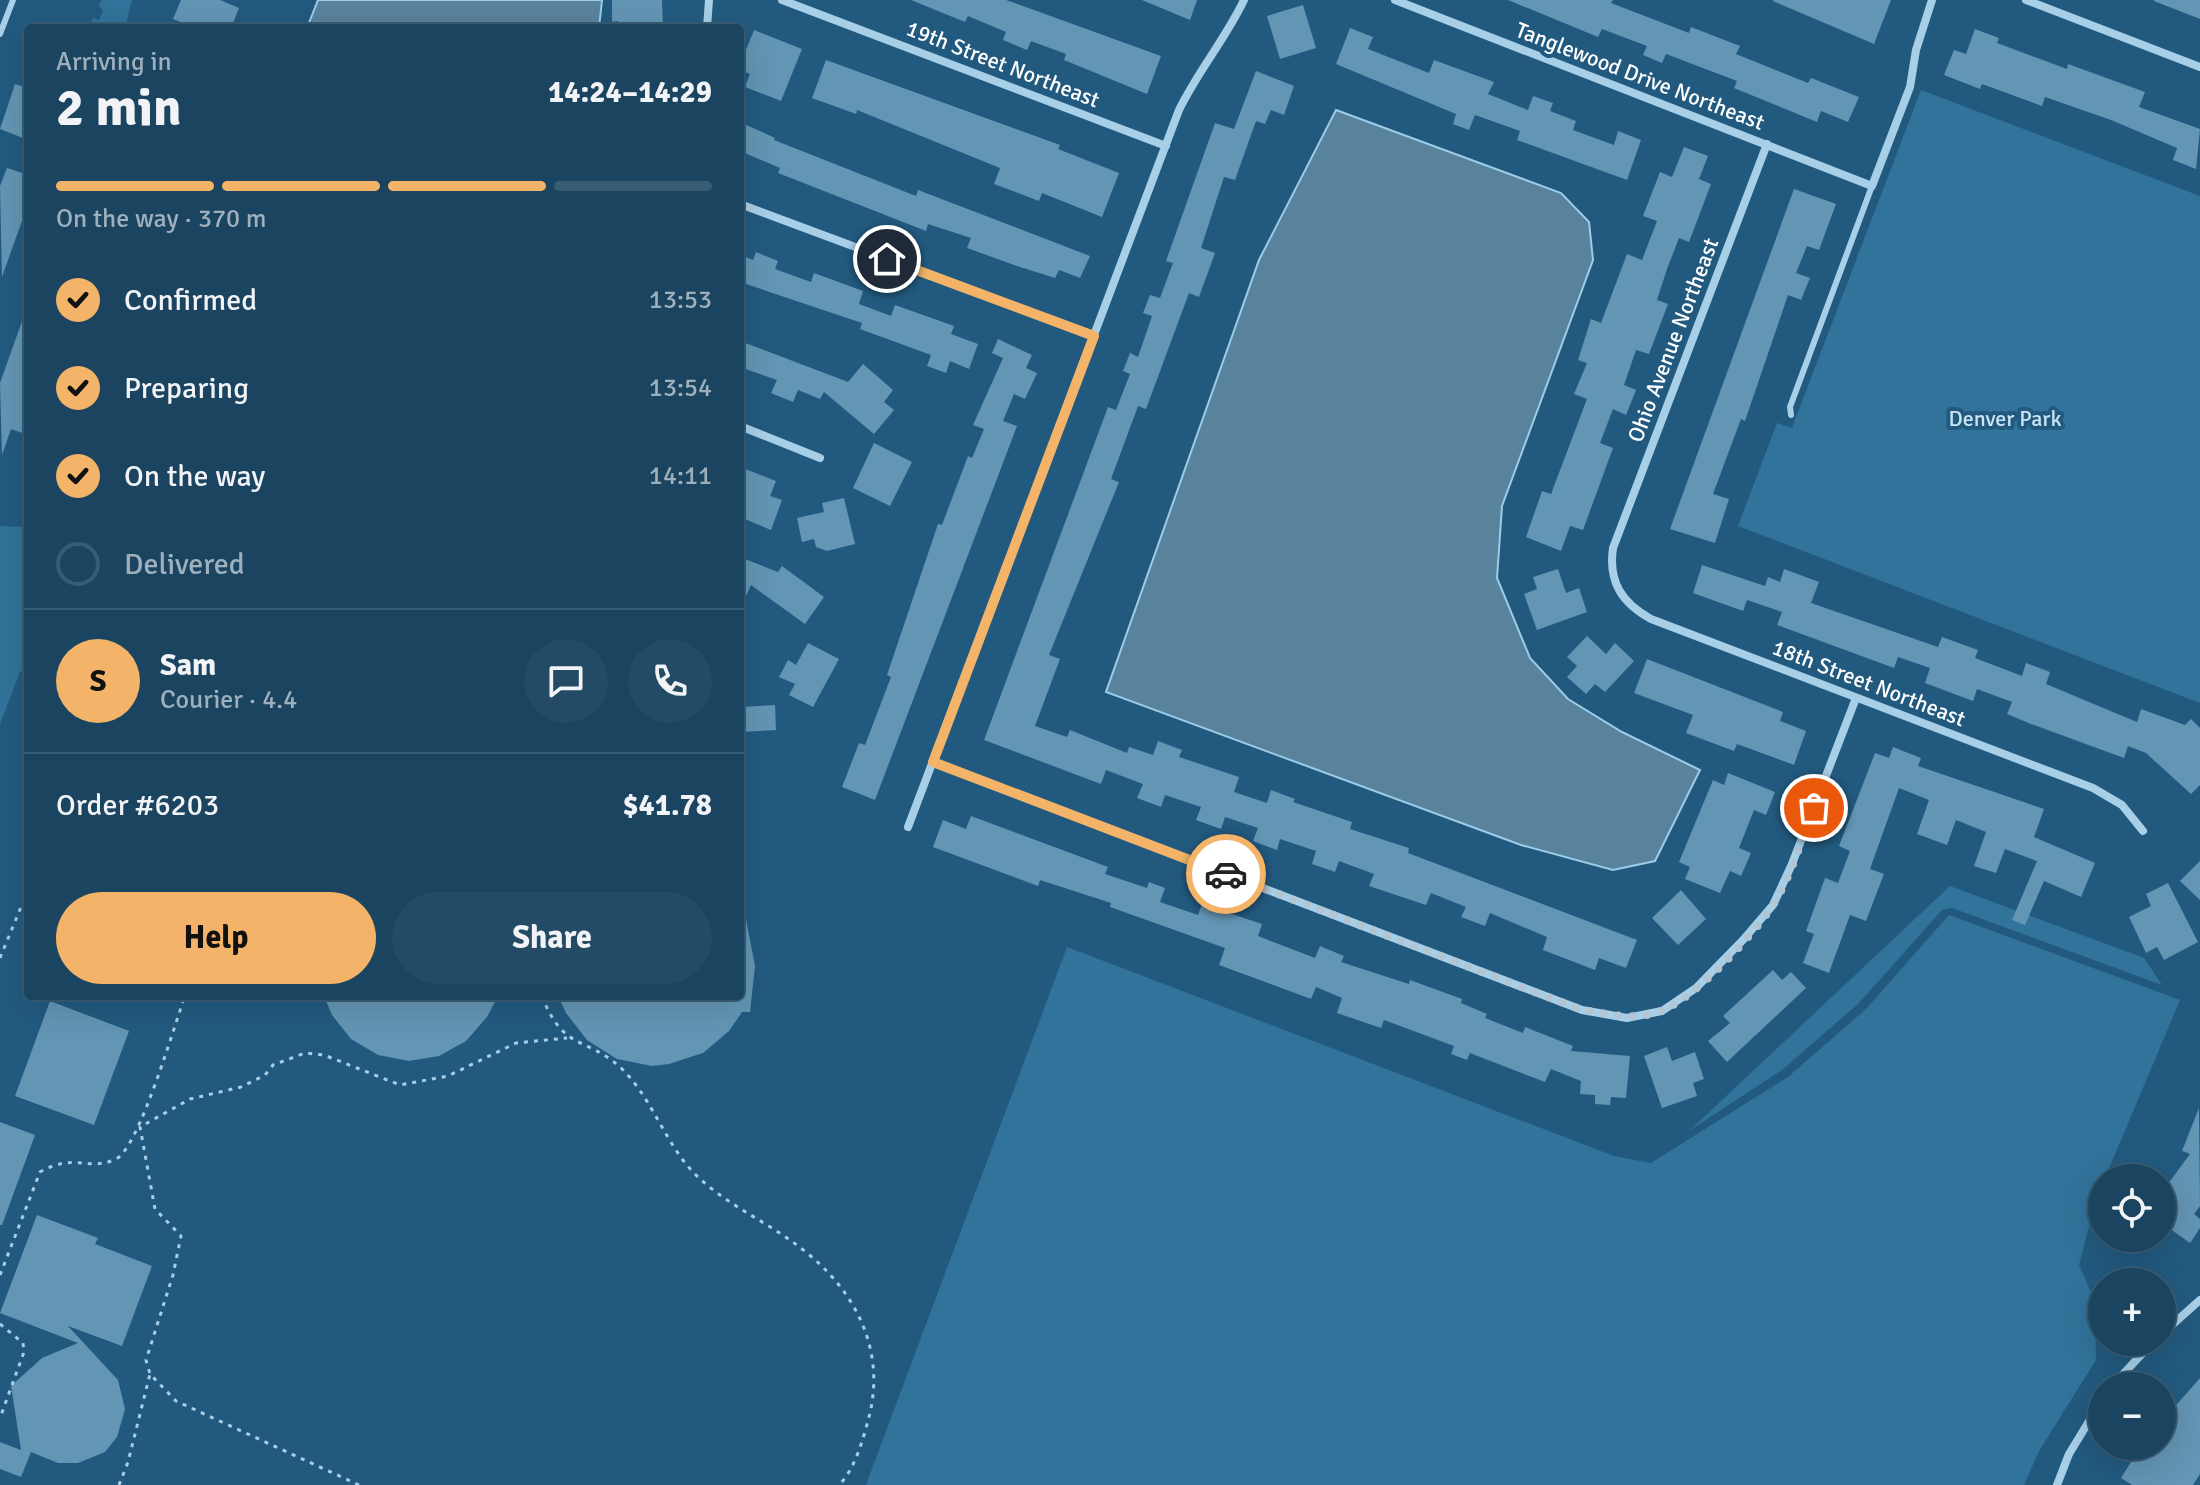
<!DOCTYPE html>
<html lang="en">
<head>
<meta charset="utf-8">
<style>
	:root { --surface:#1a445f; --page:#234b65; --text:#f1f3f6; --muted:#9fb0bd; --line:#385c74; --accent:#f3b469 }
	body { margin:0; font-family:Signika,sans-serif; background:var(--page); color:var(--text); height:100vh; display:flex; flex-direction:column; font-size:30px; white-space:nowrap }
	* { box-sizing:border-box; margin:0 }
	p { font-size:26px; color:var(--muted) }
	.icon { flex:none; width:44px; height:44px; fill:none; stroke:currentColor; stroke-width:2; stroke-linecap:round; stroke-linejoin:round }
	.map { position:relative; flex:1; overflow:hidden }
	.details { position:absolute; left:24px; top:24px; width:720px; height:976px; display:flex; flex-direction:column; background:var(--surface); border-radius:8px; box-shadow:0 8px 32px #0002,0 0 0 2px var(--line) }
	.details>* { flex:none }
	.controls { position:absolute; left:2088px; top:1164px; display:grid; gap:16px }
	.controls a { display:grid; place-items:center; width:88px; height:88px; border-radius:50%; background:var(--surface); box-shadow:0 8px 32px #0002,0 0 0 2px var(--line); font-size:40px }
	.pin { position:absolute; display:grid; place-items:center; width:68px; height:68px; color:#fff; margin:-34px; border:4px solid #fff; border-radius:50%; box-shadow:0 2px 8px #0007 }
	.courier { position:absolute; display:grid; place-items:center; width:80px; height:80px; margin:-40px; border:6px solid #f3b469; border-radius:50%; background:#fff; color:#222; box-shadow:0 2px 10px #0007 }
	.overview em { font-style:normal; font-weight:700 }
	.overview div { display:flex; flex-direction:column-reverse }
	.overview { display:flex; align-items:center; justify-content:space-between; height:136px; padding:0 32px }
	h1 { font-size:52px; font-weight:700; line-height:60px }
	.bar { display:grid; grid-template-columns:repeat(4,1fr); gap:12px 8px; align-content:center; height:96px; padding:0 32px }
	.bar i { height:10px; border-radius:6px; background:var(--line) }
	.bar .active { background:var(--accent) }
	.bar p { grid-column:span 4 }
	.line { display:flex; align-items:center; gap:20px; padding:0 32px; border-top:2px solid var(--line) }
	.line div { flex:1 }
	.round { display:grid; place-items:center; flex:none; width:84px; height:84px; border-radius:42px; background:var(--page) }
	ol { padding:0 32px; list-style:none }
	li { display:flex; align-items:center; gap:24px; height:88px }
	li p { margin-inline-start:auto }
	li .icon { padding:8px; border-radius:50%; background:var(--accent); color:#111; stroke-width:4 }
	li:last-child { color:var(--muted) }
	li i { width:44px; height:44px; border:4px solid var(--line); border-radius:50% }
	.button { display:flex; gap:16px; margin-top:auto; padding:16px 32px }
	.button a { flex:1; height:92px; border-radius:48px; background:var(--accent); color:#111; font-size:32px; font-weight:700; line-height:92px; text-align:center }
	.button a+a { background:var(--page); color:var(--text) }
	.map>svg:first-child { display:block }
	.green { fill:#32739b }
	.water { fill:#59829c; stroke:#9bcce8; stroke-width:2 }
	.building { fill:#6395b4 }
	.lines { fill:none; stroke-linecap:round; stroke-linejoin:round }
	.path { stroke:#a7cfe7; stroke-width:3; stroke-dasharray:4 6; stroke-linecap:butt }
	.lane { stroke:#a7cfe7; stroke-width:6 }
	.street { stroke:#a7cfe7; stroke-width:8 }
	.done { stroke:#b2c5d2; stroke-width:8; stroke-dasharray:0 14.4 }
	.route { stroke:#f3b469; stroke-width:10 }
	.labels { text-anchor:middle; dominant-baseline:central; stroke-width:8; stroke-linejoin:round; paint-order:stroke }
	.street-label { font-size:22px; fill:#fff; stroke:#225a7f }
	.park-label { font-size:22px; fill:#cbe5f5; stroke:#225a7f }
</style>
</head>
<body>
<div class="map">
<svg width="2200" height="1485" viewBox="0 0 2200 1485">
	<rect width="100%" height="100%" fill="#225a7f"/>
	<!-- green -->
	<path class="green" d="M102 0H132L125 28H85H89L93 18 99 20 103 10 98 6Z
		M1921 90 2200 196V703L1738 526 1777 423 1792 428Z
		M0 526 28 527V669L20 672 0 724Z
		M1950 886 2144 958 2162 985 1952 908 1942 910 1859 1003 1782 1070 1689 1131Z
		M1949 915 2180 1000 2105 1178H2102L2079 1265 2095 1301 2096 1360 2039 1451 2024 1485H866L1067 947 1614 1156 1651 1163 1788 1077 1866 1009Z"/>
	<!-- water -->
	<path class="water" d="M318 0H602L599 28H307Z
		M1336 110 1561 193 1589 222 1593 260 1502 506 1497 578 1530 658 1568 699 1622 732 1700 770 1655 861 1613 870 1521 845 1106 692 1259 260Z"/>
	<!-- building -->
	<path class="building" d="M181 0H220L239 8 231 28H196L173 19Z
		M612 0H662L663 28H617L618 21 612 22Z
		M911 0H1006L1161 56 1147 94 1064 60 1066 54 1031 41 1027 50 1003 40 1006 32 968 16 965 22Z
		M1142 0H1197L1190 20Z
		M1508 0H1613L1611 3 1689 33 1691 27 1740 46 1736 54 1808 83 1811 78 1859 97 1848 122 1821 111 1817 122 1734 88 1737 81 1666 54 1662 63 1643 55 1647 46 1602 29 1598 37Z
		M1891 0 1874 44 1773 1V0Z
		M2154 0H2200V19L2154 1Z
		M1303 5 1316 48 1280 59 1267 16Z
		M1350 28 1373 37 1368 49 1429 73 1434 60 1494 82 1488 94 1528 110 1533 96 1553 103 1550 111 1576 121 1573 130 1614 145 1618 131 1641 140 1627 180 1517 140 1520 131 1475 115 1469 130 1453 124 1456 114 1336 64Z
		M1975 29 1999 38 1997 43 2067 69 2068 64 2145 92 2139 107 2200 129 2196 169 2173 160 2177 148 2111 120 2045 97 2042 106 1982 84 1980 89 1944 75 1954 50 1966 54Z
		M754 30 802 49 781 101 745 87 750 74 740 70V65Z
		M826 60 1060 145 1058 149 1119 173 1102 217 1042 193 1039 201 994 184 1000 168 857 110 856 114 812 98Z
		M1256 71 1294 86 1284 115 1271 110 1265 124 1256 121 1235 180 1224 177 1201 248 1215 253 1199 297 1189 293 1146 409 1138 406 1111 479 1119 482 1049 655 1060 659 1035 726 1067 737 1070 730 1127 753 1129 747 1153 755 1158 741 1182 750 1179 757 1239 777 1234 792 1267 803 1271 790 1295 799 1293 802 1352 822 1350 829 1409 848 1408 853 1637 940 1626 968 1599 958 1595 970 1543 950 1547 937 1490 913 1485 926 1461 917 1466 907 1431 893 1426 905 1369 886 1374 874 1339 861 1335 872 1312 864 1316 851 1280 839 1277 850 1253 841 1258 828 1225 817 1221 829 1196 820 1201 807 1165 795 1161 807 1137 798 1143 784 1106 770 1101 784 984 740 1108 407 1116 410 1130 374 1123 371 1130 353 1138 357 1152 316 1143 313 1150 295 1160 298 1173 263 1166 261 1215 123 1234 129Z
		M15 84 28 88V140L0 129Z
		M740 122 775 138 774 140 916 196 918 190 1090 256 1080 278 1059 270 1055 278 1017 266 967 248 971 238 928 224 926 231 778 173 780 168 740 151Z
		M1684 147 1708 156 1699 179 1711 184 1689 242 1679 238 1667 269 1657 300 1668 304 1649 354 1636 350 1624 385 1636 390 1626 415 1613 409 1600 443 1613 448 1583 530 1570 526 1561 551 1526 537 1542 491 1551 494 1587 399 1574 394 1587 363 1578 360 1591 319 1601 323 1627 254 1642 260 1657 221 1643 216 1660 172 1672 177Z
		M7 168 28 175V204L2 277 0 186Z
		M1794 189 1836 204 1819 250 1807 246 1796 273 1810 278 1801 300 1788 295 1745 421 1741 419 1713 494 1729 499 1715 543 1670 529Z
		M756 252 778 261 775 269 811 282 814 273 863 291 859 304 891 316 895 305 954 326 951 334 978 344 969 369 950 361 946 373 927 366 931 355 860 329 862 323 740 282V255L753 260Z
		M26 310 28 435 11 429 2 455 0 383Z
		M998 339 1032 355 1026 368 1037 373 1025 399 1014 394 1003 421 1017 426 875 800 842 787 859 743 865 745 891 677 887 675 938 524 942 525 968 456 972 458 984 429 973 425 1003 358 992 353Z
		M740 341 848 382 863 364 893 390 884 402 894 410 874 434 824 392 820 399 798 390 793 402 771 393 777 380 740 367Z
		M874 443 912 462 890 506 853 488Z
		M740 467 776 481 770 496 782 500 771 530 740 517Z
		M844 498 855 544 827 551 816 547 814 539 802 542 797 518 824 512 822 503Z
		M740 557 778 572 782 566 824 597 805 624 751 585 740 610Z
		M1702 565 1765 586 1768 577 1780 582 1784 569 1819 582 1811 603 1938 647 1942 637 1978 650 1975 658 2022 676 2026 663 2050 672 2046 684 2137 722 2141 709 2185 725 2191 719 2200 728V785L2191 794 2146 753 2128 746 2124 758 2031 724 2007 714 2012 702 1977 689 1973 701 1925 683 1930 668 1898 657 1894 668 1777 625 1782 612 1747 600 1743 611 1693 593Z
		M1558 569 1566 593 1579 588 1587 612 1537 630 1524 594 1537 589 1533 577Z
		M1587 636 1606 654 1615 643 1634 661 1605 692 1595 684 1586 694 1567 677 1577 666 1567 657Z
		M808 643 839 659 813 707 789 695 795 684 779 677 788 660 796 665Z
		M1647 659 1783 712 1780 721 1806 731 1794 765 1737 744 1734 751 1686 733 1693 715 1634 693Z
		M775 705 776 730 740 732V707Z
		M1893 747 1921 758 1918 766 2044 809 2034 837 2095 863 2081 897 2044 881 2025 925 2012 920 2037 861 2005 849 1996 873 1974 866 1986 832 1956 820 1947 845 1917 834 1929 800 1899 788 1870 869 1884 874 1866 921 1850 915 1829 973 1803 963 1814 934 1806 931 1825 878 1838 883 1850 851 1839 846 1875 753 1889 758Z
		M1728 773 1775 792 1766 815 1754 810 1739 848 1751 853 1741 876 1730 871 1720 893 1685 879 1690 867 1679 862 1713 780 1724 785Z
		M971 816 1108 867 1105 874 1147 888 1149 882 1165 888 1160 902 1198 915 1202 904 1262 924 1258 936 1315 958 1320 946 1344 956 1341 962 1409 984 1410 980 1462 999 1461 1003 1487 1014 1485 1018 1523 1033 1525 1027 1573 1046 1571 1051 1630 1056 1626 1098 1611 1097 1610 1105 1595 1104V1095L1580 1094 1581 1081 1551 1069 1545 1082 1470 1053 1467 1060 1451 1054 1454 1046 1384 1020 1381 1028 1337 1013 1342 998 1316 987 1311 999 1219 965 1225 948 1110 907 1111 903 1040 880 1038 886 933 847 943 820 966 829Z
		M2200 861V900L2180 881Z
		M2168 883 2198 942 2164 960 2157 947 2146 953 2129 917 2151 906 2146 894Z
		M1681 890 1706 919 1678 945 1652 918Z
		M745 914 755 966 750 1012H742L729 1031 703 1053 669 1064 652 1066 617 1059 587 1040 566 1013 558 996H740V915Z
		M1773 970 1782 980 1791 972 1806 988 1727 1062 1708 1041 1730 1023 1723 1016Z
		M324 996H498L487 1017 466 1041 439 1056 409 1061 378 1055 351 1039 332 1015Z
		M50 1001 129 1031 94 1125 15 1096Z
		M1667 1047 1672 1061 1695 1052 1704 1079 1693 1083 1697 1096 1662 1108 1644 1056Z
		M2199 1108 2200 1206 2194 1214 2200 1219V1228L2190 1243 2162 1223V1192L2190 1154 2182 1151Z
		M0 1122 35 1135 2 1225H0Z
		M37 1215 98 1238 95 1244 152 1266 122 1346 68 1326 118 1380 125 1409 117 1437 105 1452 78 1463H58L31 1452 21 1477 0 1469V1442L21 1450 11 1386 42 1358 78 1343 0 1313Z
		M2200 1378V1474L2193 1485H2132L2121 1478 2134 1457 2139 1460 2148 1446H2162V1421Z"/>
	<g class="lines">
		<!-- path -->
		<path class="path" d="M0 958 28 890
			M542 996C563 1051 585 1036 620 1067 651 1096 664 1141 693 1172 725 1205 767 1221 802 1249 854 1289 885 1347 870 1413 864 1436 856 1468 839 1485
			M0 1275 40 1172C75 1152 88 1172 116 1159 139 1148 174 1026 185 996
			M0 1324 23 1343 24 1352 0 1418
			M119 1485 128 1462 150 1374
			M359 1485 176 1401 150 1374 146 1360 173 1275 181 1236 155 1209 140 1127 190 1099 241 1087 265 1075 273 1065 305 1053 324 1055 400 1085 448 1076 516 1043 567 1038"/>
		<!-- lane -->
		<path class="lane" d="M0 34 13 0
			M1791 415 1790 407 1872 186"/>
		<!-- street -->
		<path class="street" d="M782 0 1166 146
			M1395 0 1872 186 1910 87 1916 50 1932 0
			M2026 0 2200 67
			M707 28 709 0
			M1767 144 1613 548C1608 582 1622 603 1651 619L2093 788 2122 805 2143 831
			M740 204 1094 336
			M740 426 820 458
			M933 762 1582 1010 1627 1018 1662 1011 1696 988 1743 940 1773 905 1792 864 1856 698
			M908 827 1179 110C1198 71 1226 38 1244 0
			M2162 1334 2200 1300
			M2112 1386 2153 1342
			M2057 1485 2069 1454 2102 1400"/>
	</g>
	<g class="lines">
		<!-- done -->
		<path class="done" d="M1226 874 1582 1010C1608 1014 1635 1021 1661 1011 1695 998 1753 936 1773 905 1791 877 1801 840 1814 808"/>
		<!-- route -->
		<path class="route" d="M887 259 1094 336 933 762 1226 874"/>
	</g>
	<g class="labels">
		<!-- street labels -->
		<g class="street-label">
			<text transform="translate(1003 64) rotate(21)">19th Street Northeast</text>
			<text transform="translate(1640 76) rotate(21)">Tanglewood Drive Northeast</text>
			<text transform="translate(1673 340) rotate(-69)">Ohio Avenue Northeast</text>
			<text transform="translate(1869 683) rotate(21)">18th Street Northeast</text>
		</g>
		<!-- park labels -->
		<g class="park-label">
			<text x="2005" y="418">Denver Park</text>
		</g>
	</g>
</svg>
<div class="controls">
<a><svg class="icon" aria-label="locate" viewBox="0 0 24 24"><circle cx="12" cy="12" r="6"/><path d="M12 2v4M12 18v4M2 12h4M18 12h4"/></svg></a>
<a>+</a>
<a>−</a>
</div>
<div class="pin" style="left:1814px;top:808px;background:#ea580c"><svg class="icon" aria-label="bag" viewBox="0 0 24 24"><path d="M5 8h14l-1 12H6zM9 8a3 3 0 0 1 6 0"/></svg></div>
<div class="pin" style="left:887px;top:259px;background:#1f2937"><svg class="icon" aria-label="home" viewBox="0 0 24 24"><path d="M3 11l9-7 9 7M6 9v11h12V9"/></svg></div>
<div class="courier" style="left:1226px;top:874px"><svg class="icon" aria-label="car" viewBox="0 0 24 24"><path d="M5 17H2v-5l4-1 3-4h7l3 4 3 1v5h-3M9 17h6M6 11h13"/><circle cx="7" cy="17" r="2"/><circle cx="17" cy="17" r="2"/></svg></div>
<section class="details">
<div class="overview"><div><h1>2 min</h1><p>Arriving in</p></div><em>14:24–14:29</em></div>
<div class="bar"><i class="active"></i><i class="active"></i><i class="active"></i><i></i><p>On the way · 370 m</p></div>
<ol>
<li><svg class="icon" aria-label="check" viewBox="0 0 24 24"><path d="M5 12l5 5 9-10"/></svg>Confirmed<p>13:53</p></li>
<li><svg class="icon" aria-label="check" viewBox="0 0 24 24"><path d="M5 12l5 5 9-10"/></svg>Preparing<p>13:54</p></li>
<li><svg class="icon" aria-label="check" viewBox="0 0 24 24"><path d="M5 12l5 5 9-10"/></svg>On the way<p>14:11</p></li>
<li><i></i>Delivered</li>
</ol>
<div class="line" style="height:144px"><b class="round" style="background:var(--accent);color:#111">S</b><div><b>Sam</b><p>Courier · 4.4</p></div><a class="round"><svg class="icon" aria-label="chat" viewBox="0 0 24 24"><path d="M4 5h16v11H9l-5 4z"/></svg></a><a class="round"><svg class="icon" aria-label="phone" viewBox="0 0 24 24"><path d="M5 4h4l2 5-3 2q2 4 5 5l2-3 5 2v4C11 20 4 13 5 4z"/></svg></a></div>
<div class="line" style="height:104px"><div>Order #6203</div><b>$41.78</b></div>
<div class="button"><a>Help</a><a>Share</a></div>
</section>
</div>
</body>
</html>
